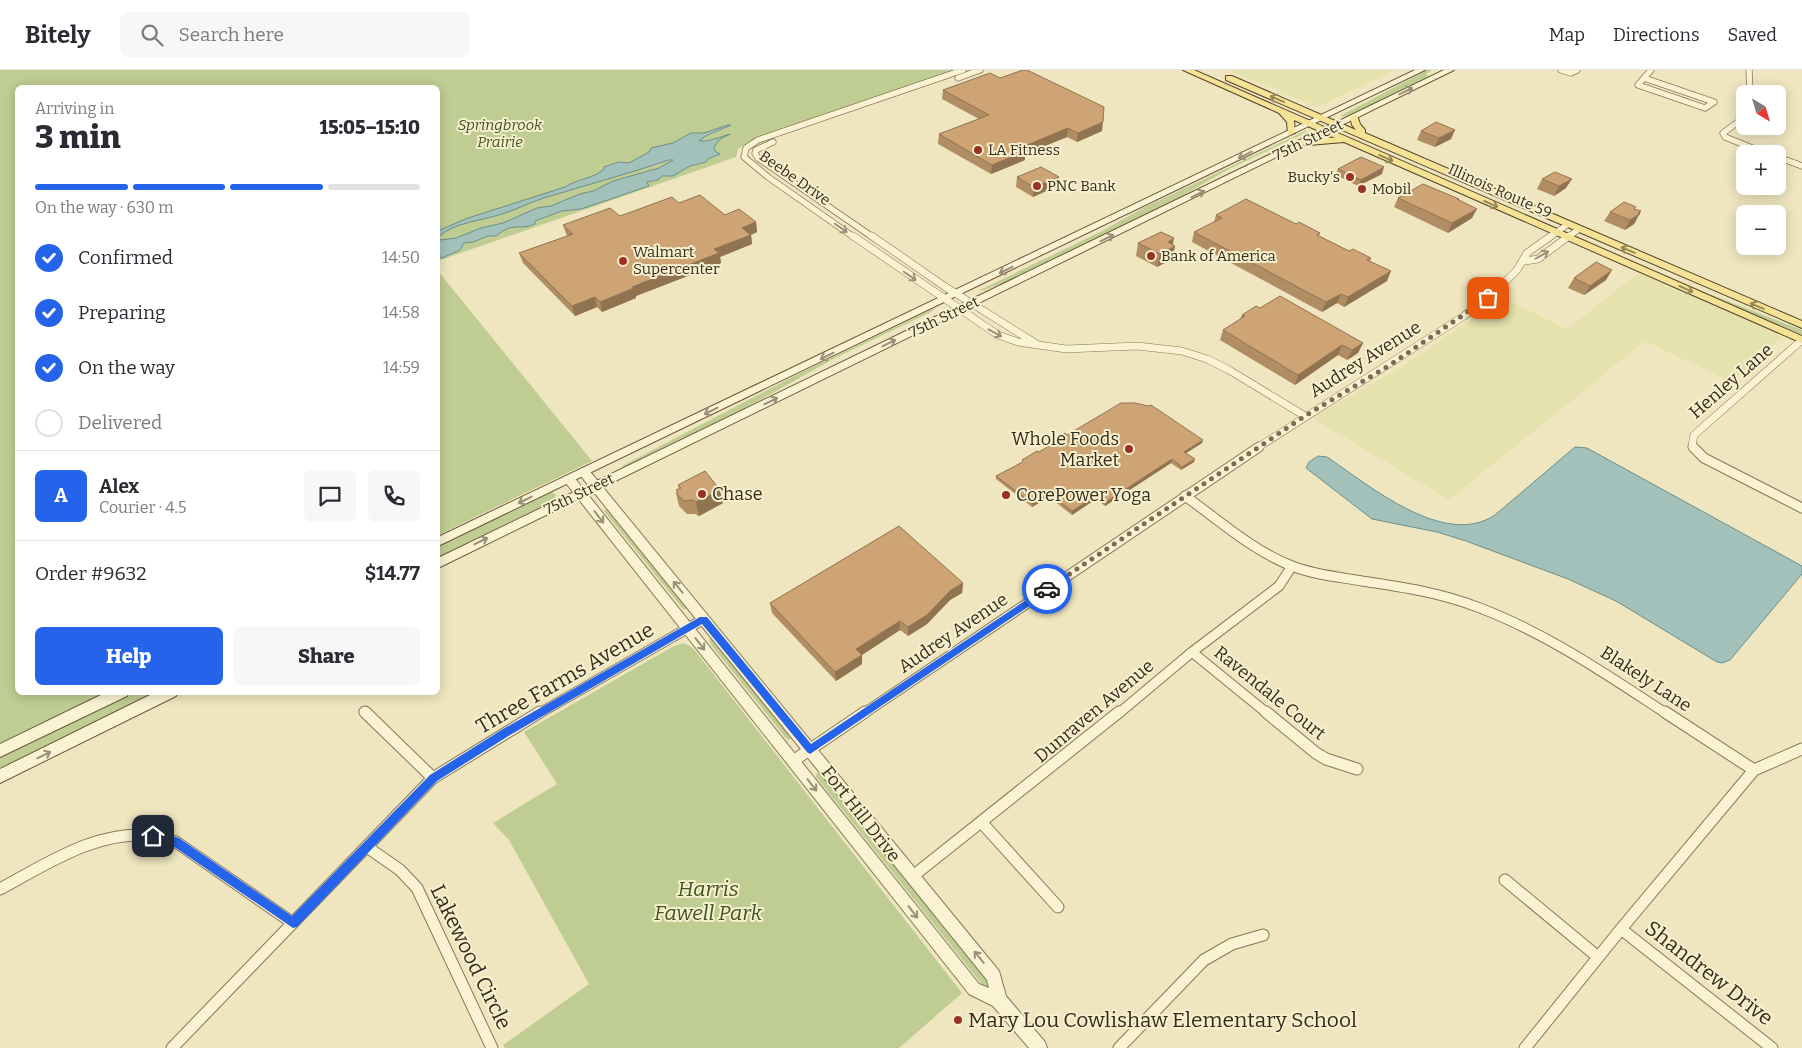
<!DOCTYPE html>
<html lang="en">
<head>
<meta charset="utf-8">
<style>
	:root { --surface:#fff; --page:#f7f7f7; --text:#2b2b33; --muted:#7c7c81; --line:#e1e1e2; --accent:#2563eb }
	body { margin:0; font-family:Bitter,serif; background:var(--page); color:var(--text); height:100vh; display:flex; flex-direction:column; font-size:19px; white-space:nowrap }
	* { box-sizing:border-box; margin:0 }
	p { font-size:16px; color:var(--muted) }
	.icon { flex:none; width:28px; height:28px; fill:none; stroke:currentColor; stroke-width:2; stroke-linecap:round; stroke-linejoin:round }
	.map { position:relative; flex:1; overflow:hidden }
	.side { position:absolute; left:15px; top:15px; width:425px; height:610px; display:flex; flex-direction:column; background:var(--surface); border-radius:8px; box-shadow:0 2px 12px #0003 }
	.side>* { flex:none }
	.needle { width:32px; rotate:142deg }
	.fabs { position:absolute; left:1736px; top:15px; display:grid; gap:10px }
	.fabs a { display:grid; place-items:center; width:50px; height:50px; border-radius:8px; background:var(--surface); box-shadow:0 2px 12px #0003; font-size:25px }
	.pin { position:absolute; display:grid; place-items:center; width:42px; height:42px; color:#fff; margin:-21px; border-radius:10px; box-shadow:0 2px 8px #0006 }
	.courier { position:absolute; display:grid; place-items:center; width:50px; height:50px; margin:-25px; border:4px solid #2563eb; border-radius:50%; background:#fff; color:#222; box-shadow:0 1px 6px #0007 }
	.overview em { font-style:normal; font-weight:800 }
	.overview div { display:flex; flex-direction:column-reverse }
	.overview { display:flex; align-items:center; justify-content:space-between; height:85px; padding:0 20px }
	h1 { font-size:32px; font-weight:800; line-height:38px }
	.bar { display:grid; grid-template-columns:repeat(4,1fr); gap:8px 5px; align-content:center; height:60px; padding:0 20px }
	.bar i { height:6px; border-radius:4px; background:var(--line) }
	.bar .current { background:var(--accent) }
	.bar p { grid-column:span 4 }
	.line { display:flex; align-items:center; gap:12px; padding:0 20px; border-top:1px solid var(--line) }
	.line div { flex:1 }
	.round { display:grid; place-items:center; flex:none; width:52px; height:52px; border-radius:8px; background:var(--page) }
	ol { padding:0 20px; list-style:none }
	li { display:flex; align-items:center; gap:15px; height:55px }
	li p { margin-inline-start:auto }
	li .icon { padding:5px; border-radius:50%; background:var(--accent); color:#fff; stroke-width:4 }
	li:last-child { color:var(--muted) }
	li i { width:28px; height:28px; border:2px solid var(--line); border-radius:50% }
	.cta { display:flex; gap:10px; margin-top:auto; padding:10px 20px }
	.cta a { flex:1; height:58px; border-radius:8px; background:var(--accent); color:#fff; font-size:20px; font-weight:800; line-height:58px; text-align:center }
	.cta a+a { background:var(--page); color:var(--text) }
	header { display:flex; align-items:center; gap:30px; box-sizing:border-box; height:70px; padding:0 25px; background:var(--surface); border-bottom:1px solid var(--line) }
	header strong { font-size:24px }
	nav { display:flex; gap:28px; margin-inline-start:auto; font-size:18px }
	.search { width:350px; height:45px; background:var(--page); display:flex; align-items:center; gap:12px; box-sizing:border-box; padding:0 18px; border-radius:8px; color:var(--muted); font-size:19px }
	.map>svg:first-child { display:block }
	.farmland { fill:#e5e2ad }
	.green { fill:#bfcd93 }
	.water { fill:#a3c1bb; stroke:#6a8f8a }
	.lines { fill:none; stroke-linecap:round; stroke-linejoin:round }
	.minor-far3-casing { stroke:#887757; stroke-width:7 }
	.minor-far2-casing { stroke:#887757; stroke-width:8 }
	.minor-far1-casing { stroke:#887757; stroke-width:11 }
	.minor-casing { stroke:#887757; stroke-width:13 }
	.tertiary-casing { stroke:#887757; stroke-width:2 }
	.secondary-casing { stroke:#6a583a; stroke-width:2 }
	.primary-casing { stroke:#56442c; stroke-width:2 }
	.minor-far3 { stroke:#faf3d3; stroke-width:5.5 }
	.minor-far2 { stroke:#faf3d3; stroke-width:7 }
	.minor-far1 { stroke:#faf3d3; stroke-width:9 }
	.minor { stroke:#faf3d3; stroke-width:11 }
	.tertiary { fill:#faf3d3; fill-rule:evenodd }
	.secondary { fill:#faf3d3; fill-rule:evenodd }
	.primary { fill:#f4e295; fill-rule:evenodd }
	.wall { fill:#b18d64 }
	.shaded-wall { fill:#907351 }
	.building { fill:#cea474; stroke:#907351 }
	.oneway { stroke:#989078 }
	.oneway2 { stroke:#968758 }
	.route { fill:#2563eb }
	.done { stroke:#776d55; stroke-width:5; stroke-dasharray:0 9 }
	.poi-dot { fill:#993225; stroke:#f6f0cf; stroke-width:2 }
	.labels { text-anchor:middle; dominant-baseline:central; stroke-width:4; stroke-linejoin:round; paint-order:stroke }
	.far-park-label { font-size:15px; font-style:italic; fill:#425422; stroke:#f6f0cf }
	.far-street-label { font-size:15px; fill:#372c1c; stroke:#f6f0cf }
	.far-poi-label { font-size:15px; fill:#372c1c; stroke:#f6f0cf; text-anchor:start }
	.street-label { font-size:18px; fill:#372c1c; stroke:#f6f0cf }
	.poi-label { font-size:18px; fill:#372c1c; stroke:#f6f0cf; text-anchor:start }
	.near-street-label { font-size:21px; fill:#372c1c; stroke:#f6f0cf }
	.near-park-label { font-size:21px; font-style:italic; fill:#425422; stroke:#f6f0cf }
	.near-poi-label { font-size:21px; fill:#372c1c; stroke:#f6f0cf; text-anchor:start }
</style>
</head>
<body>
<header>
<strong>Bitely</strong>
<div class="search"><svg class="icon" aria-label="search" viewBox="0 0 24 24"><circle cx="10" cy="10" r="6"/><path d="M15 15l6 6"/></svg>Search here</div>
<nav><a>Map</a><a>Directions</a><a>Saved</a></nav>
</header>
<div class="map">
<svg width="1802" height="978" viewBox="0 0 1802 978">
	<rect width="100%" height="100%" fill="#efe6bf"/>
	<!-- farmland -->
	<path class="farmland" d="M1228 0H1395L1317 37Z
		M1639 203 1782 266 1732 312 1645 271 1449 430 1314 349 1329 338 1399 299 1502 228 1567 259Z"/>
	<!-- green -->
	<path class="green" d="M0 0H955L750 71 738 79 736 87 438 191V18H18V622L106 623 0 673Z
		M1427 0H1432L1426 4 1429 7 1348 47 1340 46Z
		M1305 61 1307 62 1227 100 1154 142 1019 207 981 221 980 220 1100 162 1143 138Z
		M438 201 592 391 438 465Z
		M1707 223 1802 260V265Z
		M935 238 931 242 835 288 735 344 624 397 622 396 800 303Z
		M552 422 556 425 553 431 438 487V476Z
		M606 439 688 537 687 539H683L604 441Z
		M712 568 793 666 792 668 788 670 785 667 712 576 709 570Z
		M684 573 693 578 962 923 899 978H505L503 975 589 914 509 770 493 753 557 714 524 662 674 576Z
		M135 623H160L0 700V687Z
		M819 702 994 918 989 923 816 707 817 703Z"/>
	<!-- water -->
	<path class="water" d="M728 55H731C721 60 708 63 699 71 709 72 720 67 730 64L720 69 714 77 715 81 720 84 708 89 706 92 690 96 673 106H662L658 110 647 112 649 116 581 139 562 141 535 151V154C519 161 514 151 496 166H488L473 172 464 173 460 180 442 188 438 187V168L441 170 456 168 481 158 503 153 537 138 551 136 580 124 593 121 613 111 659 98 673 90H669C628 104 586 115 544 128 530 132 516 140 502 144 481 151 455 152 438 167V161L465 149 565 117C577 109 593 109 604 99V97L619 92 629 93 649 82 651 78 673 73 691 63H704Z
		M1575 377 1587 378 1802 496V504L1730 590 1722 593 1717 592 1616 531 1568 509 1466 471 1437 462 1372 449 1306 398 1309 392 1318 386 1327 387C1369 415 1444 479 1495 445Z"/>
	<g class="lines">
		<defs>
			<path id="minor-far3" d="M1561 0 1571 3 1577 0
				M1749 0 1750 24
				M958 8 980 0
				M1644 8 1714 32 1705 38 1638 15Z
				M1644 8 1651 0
				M1745 47 1723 63 1725 67 1767 84
				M773 72 756 80 755 83 758 88 874 168
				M1778 87 1802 96
				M855 168 768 107 744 87 746 78 758 70 963 0
				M1549 168 1568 154
				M1567 168 1579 159"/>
			<path id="minor-far2" d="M853 166 998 265 1018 272 1066 279 1137 276 1182 281 1207 289 1229 300 1305 346
				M872 166 944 216 1035 273
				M1525 191 1538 189 1569 166
				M1257 378 1464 246 1495 222 1517 200 1527 183 1551 166
				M1694 378 1692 376 1694 365 1802 270"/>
			<path id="minor-far1" d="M1693 377 1704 388 1802 438
				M1185 426C1219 450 1253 481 1292 496 1315 505 1339 507 1362 511 1403 517 1442 523 1480 538 1548 564 1607 605 1667 644
				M1192 582 1268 644
				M364 642 366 644
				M538 644 704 549
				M863 644 1259 377
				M1118 644 1192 582 1279 516 1292 496"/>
			<path id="minor" d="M365 642 433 708
				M1266 642 1316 683 1326 689 1357 699
				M1665 642 1754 700
				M793 691 865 642
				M982 753 1058 837
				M367 777 400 800 417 818 492 978
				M913 806 1119 642
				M1505 810 1598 887
				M0 819C45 795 99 758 154 766 161 768 169 770 176 772L293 853
				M1621 859 1772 978
				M172 978 433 708 540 642
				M1119 978 1204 890 1232 874 1263 865
				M1525 978 1621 859 1754 700 1802 679"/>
			<path id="tertiary" d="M584 398 588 399 999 901 1006 926 1045 972 1047 978H1029L993 936 969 924 565 412 564 409 565 406H573L979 914 989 918 987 910 580 405 579 402 580 399Z"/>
			<path id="secondary" d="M1415 0H1425L438 476V467Z
				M1444 0H1454L438 498V488Z
				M107 622H129L127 626 0 687V674Z
				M156 622H178L176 626 0 713V699Z"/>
			<path id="primary" d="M1183 0H1194L1802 266V273L1344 72 1297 76 1296 74C1305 67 1323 67 1335 68L1294 50 1295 63 1288 65 1287 52 1279 43Z
				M1226 6H1232L1356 60 1352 55 1350 47 1357 45 1360 54 1365 60V63L1802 251V258L1226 10Z"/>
		</defs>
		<!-- minor-far3 casing -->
		<use href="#minor-far3" class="minor-far3-casing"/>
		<!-- minor-far2 casing -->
		<use href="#minor-far2" class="minor-far2-casing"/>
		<!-- minor-far1 casing -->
		<use href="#minor-far1" class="minor-far1-casing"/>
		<!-- minor casing -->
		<use href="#minor" class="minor-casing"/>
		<!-- tertiary casing -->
		<use href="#tertiary" class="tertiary-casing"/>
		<!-- secondary casing -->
		<use href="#secondary" class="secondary-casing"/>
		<!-- primary casing -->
		<use href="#primary" class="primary-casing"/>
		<!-- minor-far3 -->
		<use href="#minor-far3" class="minor-far3"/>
		<!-- minor-far2 -->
		<use href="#minor-far2" class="minor-far2"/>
		<!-- minor-far1 -->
		<use href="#minor-far1" class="minor-far1"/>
		<!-- minor -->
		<use href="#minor" class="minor"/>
		<!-- tertiary -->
		<use href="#tertiary" class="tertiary"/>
		<!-- secondary -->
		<use href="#secondary" class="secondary"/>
		<!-- primary -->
		<use href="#primary" class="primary"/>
	</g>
	<!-- wall -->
	<path class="wall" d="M943 20 1102 61 1077 72 1067 67 1025 84V90L991 104 938 74 939 64 979 49 942 29Z
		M1421 61 1451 69 1435 77 1417 70Z
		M1338 99 1382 104 1358 116 1336 105Z
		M1017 107 1057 116 1033 127 1016 117Z
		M1542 109 1566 118 1554 126 1537 119Z
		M1398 128 1459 129 1458 130 1472 148 1448 163 1394 137Z
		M679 133 756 152 757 162 751 165 752 174 720 187 721 193 636 226V228L602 242 597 237 575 246 523 193 519 183 567 166 563 155 620 146Z
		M1635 139 1641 141 1634 154 1625 160 1604 151 1610 142Z
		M1216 145 1296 154 1320 163 1319 166 1349 181 1371 188 1370 191 1387 211 1344 237 1337 233 1322 242 1192 172 1194 162 1214 152Z
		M1138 173 1173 175 1175 176 1172 189 1157 197 1136 186Z
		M1574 208 1606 210 1584 225 1568 218Z
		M1260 238 1363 273 1358 283 1347 290 1338 285 1295 315 1220 270 1223 260 1240 249 1242 245Z
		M1067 365 1202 373 1186 383 1194 392 1181 400 1171 393 1105 436 1096 429 1072 445 1049 427 1032 437 996 409V406L1022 392V390L1039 382 1056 372V369Z
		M678 415 723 433 699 446 695 444H687L679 436 676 423 677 422 676 420 679 419Z
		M963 513 962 523 950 530 927 554 908 566 900 560 862 585V594L836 611 772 543 770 533Z"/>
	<!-- shaded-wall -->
	<path class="shaded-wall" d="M1103 52 1102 61 1077 72 1078 63Z
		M1068 58 1067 67 1025 84V90L991 104 992 95 1020 78Z
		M1455 60 1451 69 1435 77 1439 68Z
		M1384 97 1382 104 1358 116 1361 110Z
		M1059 107 1057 116 1033 127 1034 117Z
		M1572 109 1566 118 1554 126 1559 116Z
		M1477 139 1472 148 1448 163 1452 153Z
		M1641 141 1634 154 1625 160 1630 150Z
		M756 152 757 162 743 168 742 158Z
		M751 165 752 174 720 187 721 193 636 226V228L602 242 600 232 714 179Z
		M1174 168 1172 178 1175 176 1172 189 1157 197 1160 184 1168 172Z
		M1612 200 1606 210 1584 225 1590 216Z
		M1391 201 1387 211 1344 237 1348 227Z
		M1341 224 1337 233 1322 242 1326 232Z
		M595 227 597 237 575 246 572 236Z
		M1363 273 1358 283 1347 290 1352 280Z
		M1342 275 1338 285 1295 315 1298 305Z
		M1203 370 1202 373 1183 385 1184 382Z
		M1172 389 1171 393 1105 436 1106 432Z
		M1195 389 1194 392 1181 400 1182 397Z
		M720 420 723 433 699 446 696 432Z
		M1050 424 1049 427 1032 437 1033 434Z
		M1097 425 1096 429 1072 445V441Z
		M963 513 962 523 950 530 927 554 908 566V557L951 520Z
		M900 551V560L862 585V594L836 611 835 602 856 579Z"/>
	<!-- building -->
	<path class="building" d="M1023 0H1027L1104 37 1103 52 1078 63 1068 58 1020 78 1026 81 992 95 939 64 989 45 943 20 990 3 1000 8Z
		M1436 52 1455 60 1439 68 1421 61Z
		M1361 87 1384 97 1361 110 1338 99Z
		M1041 97 1059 107 1034 117 1017 107Z
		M1555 102 1572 109 1559 116 1542 109Z
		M1423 114 1459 129H1457L1477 139 1452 153 1398 128Z
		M700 125 725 145 739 139 756 152 742 158 751 165 714 179 719 183 632 217 634 218 600 232 595 227 572 236 519 183 573 164 563 155 610 138 620 146 672 127 679 133Z
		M1246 129 1296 154 1299 152 1320 163 1317 165 1349 181 1353 179 1371 188 1367 190 1391 201 1348 227 1341 224 1326 232 1194 162 1222 148 1216 145Z
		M1624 132 1636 137 1634 139 1641 141 1638 143 1640 144 1630 150 1610 142Z
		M1161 162 1174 168 1168 172 1175 176 1160 184 1138 173Z
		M1596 192 1612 200 1590 216 1574 208Z
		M1280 226 1363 273 1352 280 1342 275 1298 305 1223 260 1245 246 1242 245 1256 236 1260 238Z
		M1121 333H1135L1148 336 1151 335 1203 370 1184 382 1195 389 1182 397 1172 389 1106 432 1097 425 1072 441 1050 424 1033 434 996 406 1021 393 1023 391 1022 390 1037 381 1039 382 1059 370 1056 369 1065 363 1067 365Z
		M705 401 720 420 696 432 692 430 684 431 676 423 678 422 676 420 681 418 678 415Z
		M899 456 963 513 951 520 927 545 908 557 900 551 856 579 862 585 835 602 770 533Z"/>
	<!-- one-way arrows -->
	<defs><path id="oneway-shaft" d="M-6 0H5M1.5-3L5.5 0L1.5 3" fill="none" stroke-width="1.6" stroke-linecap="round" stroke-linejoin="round" transform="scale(1.25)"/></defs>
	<g class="oneway">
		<use href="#oneway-shaft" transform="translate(1406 21) rotate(-26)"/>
		<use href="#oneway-shaft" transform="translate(1245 85) rotate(154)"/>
		<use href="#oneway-shaft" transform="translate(1198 124) rotate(-26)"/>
		<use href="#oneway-shaft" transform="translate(841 158) rotate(35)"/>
		<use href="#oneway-shaft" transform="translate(1107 168) rotate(-26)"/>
		<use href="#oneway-shaft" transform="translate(1542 185) rotate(-30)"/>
		<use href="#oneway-shaft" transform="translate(1006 200) rotate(154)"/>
		<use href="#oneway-shaft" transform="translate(910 206) rotate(35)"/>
		<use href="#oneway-shaft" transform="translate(995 263) rotate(28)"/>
		<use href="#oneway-shaft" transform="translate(889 273) rotate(-26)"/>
		<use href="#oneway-shaft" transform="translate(827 286) rotate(154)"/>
		<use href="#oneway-shaft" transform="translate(771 331) rotate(-26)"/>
		<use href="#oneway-shaft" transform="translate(711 341) rotate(154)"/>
		<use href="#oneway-shaft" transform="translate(525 430) rotate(154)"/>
		<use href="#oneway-shaft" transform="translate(599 447) rotate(52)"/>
		<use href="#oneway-shaft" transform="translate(481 471) rotate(-26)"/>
		<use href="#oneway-shaft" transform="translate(678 517) rotate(-129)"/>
		<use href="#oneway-shaft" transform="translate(700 574) rotate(52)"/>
		<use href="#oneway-shaft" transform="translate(44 685) rotate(-26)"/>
		<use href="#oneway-shaft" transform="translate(812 715) rotate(52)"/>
		<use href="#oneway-shaft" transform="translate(913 842) rotate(52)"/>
		<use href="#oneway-shaft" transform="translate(979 887) rotate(-129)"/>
	</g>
	<g class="oneway2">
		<use href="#oneway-shaft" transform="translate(1277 29) rotate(-157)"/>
		<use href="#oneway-shaft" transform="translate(1386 88) rotate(24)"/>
		<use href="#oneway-shaft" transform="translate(1491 134) rotate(24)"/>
		<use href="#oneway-shaft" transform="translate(1628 180) rotate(-157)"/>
		<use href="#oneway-shaft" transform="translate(1686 219) rotate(24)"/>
		<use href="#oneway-shaft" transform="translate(1757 236) rotate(-157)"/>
	</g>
	<!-- route -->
	<path class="route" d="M1047 516 1052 519 1050 522 810 684 807 682 702 554 510 665 437 711 297 857 293 858 173 776 150 769 148 766 153 761 179 768 292 846 430 705 503 659 700 547H707L811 674Z"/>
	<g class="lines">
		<!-- done -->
		<path class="done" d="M1047 519 1305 346 1390 295 1488 228"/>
	</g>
	<!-- markers -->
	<g class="poi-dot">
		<circle cx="978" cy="80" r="5"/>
		<circle cx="1350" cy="107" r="5"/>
		<circle cx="1037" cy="116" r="5"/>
		<circle cx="1362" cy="119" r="5"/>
		<circle cx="1151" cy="186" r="5"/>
		<circle cx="623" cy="191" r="5"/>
		<circle cx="1129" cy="379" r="5"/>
		<circle cx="702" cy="424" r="5"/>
		<circle cx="1006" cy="425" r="5"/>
		<circle cx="958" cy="950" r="5"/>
	</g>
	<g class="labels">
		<!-- far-park labels -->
		<g class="far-park-label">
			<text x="500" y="55">Springbrook<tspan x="500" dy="17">Prairie</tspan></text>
		</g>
		<!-- far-street labels -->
		<g class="far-street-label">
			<text transform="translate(1308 70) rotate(-26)">75th Street</text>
			<text transform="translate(795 108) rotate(35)">Beebe Drive</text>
			<text transform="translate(1500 121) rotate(24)">Illinois Route 59</text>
			<text transform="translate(944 247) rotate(-26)">75th Street</text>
			<text transform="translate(579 424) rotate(-26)">75th Street</text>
		</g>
		<!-- far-poi labels -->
		<g class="far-poi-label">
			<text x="988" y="80">LA Fitness</text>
			<text x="1340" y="107" text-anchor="end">Bucky's</text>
			<text x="1047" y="116">PNC Bank</text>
			<text x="1372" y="119">Mobil</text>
			<text x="633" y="182">Walmart<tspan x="633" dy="17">Supercenter</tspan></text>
			<text x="1161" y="186">Bank of America</text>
		</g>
		<!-- street labels -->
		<g class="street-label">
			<text transform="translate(1365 289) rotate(-32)">Audrey Avenue</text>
			<text transform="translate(1731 311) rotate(-41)">Henley Lane</text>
			<text transform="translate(953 563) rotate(-34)">Audrey Avenue</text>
			<text transform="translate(1646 609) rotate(33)">Blakely Lane</text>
			<text transform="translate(1270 623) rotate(39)">Ravendale Court</text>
			<text transform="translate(1094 641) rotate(-40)">Dunraven Avenue</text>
			<text transform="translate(861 744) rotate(52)">Fort Hill Drive</text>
		</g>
		<!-- poi labels -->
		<g class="poi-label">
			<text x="1119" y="369" text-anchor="end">Whole Foods<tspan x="1119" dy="21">Market</tspan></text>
			<text x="712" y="424">Chase</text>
			<text x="1016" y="425">CorePower Yoga</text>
		</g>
		<!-- near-street labels -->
		<g class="near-street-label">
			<text transform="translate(565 608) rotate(-30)">Three Farms Avenue</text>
			<text transform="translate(471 887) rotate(64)">Lakewood Circle</text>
			<text transform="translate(1709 903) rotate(38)">Shandrew Drive</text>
		</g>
		<!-- near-park labels -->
		<g class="near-park-label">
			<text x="708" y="819">Harris<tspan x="708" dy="24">Fawell Park</tspan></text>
		</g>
		<!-- near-poi labels -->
		<g class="near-poi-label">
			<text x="968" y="950">Mary Lou Cowlishaw Elementary School</text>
		</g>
	</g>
</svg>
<div class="fabs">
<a><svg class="needle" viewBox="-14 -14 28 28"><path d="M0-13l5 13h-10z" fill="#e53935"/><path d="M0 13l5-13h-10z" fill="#7c7c81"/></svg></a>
<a>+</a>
<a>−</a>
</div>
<div class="pin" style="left:1488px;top:228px;background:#ea580c"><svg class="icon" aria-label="bag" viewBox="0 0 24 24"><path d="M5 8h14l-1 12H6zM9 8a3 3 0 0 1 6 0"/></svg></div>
<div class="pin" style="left:153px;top:766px;background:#1f2937"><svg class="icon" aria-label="home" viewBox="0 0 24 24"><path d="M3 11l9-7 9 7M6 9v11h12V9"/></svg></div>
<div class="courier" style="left:1047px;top:519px"><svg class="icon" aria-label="car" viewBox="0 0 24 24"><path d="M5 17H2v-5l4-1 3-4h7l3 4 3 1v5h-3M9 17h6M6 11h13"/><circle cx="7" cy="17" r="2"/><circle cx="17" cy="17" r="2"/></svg></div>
<section class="side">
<div class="overview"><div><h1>3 min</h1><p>Arriving in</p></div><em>15:05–15:10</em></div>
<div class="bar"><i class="current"></i><i class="current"></i><i class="current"></i><i></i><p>On the way · 630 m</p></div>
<ol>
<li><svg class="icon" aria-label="check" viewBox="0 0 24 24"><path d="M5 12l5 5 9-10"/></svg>Confirmed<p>14:50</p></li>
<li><svg class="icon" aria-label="check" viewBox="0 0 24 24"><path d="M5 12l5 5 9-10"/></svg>Preparing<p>14:58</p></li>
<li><svg class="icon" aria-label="check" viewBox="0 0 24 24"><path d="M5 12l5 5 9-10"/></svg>On the way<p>14:59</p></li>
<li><i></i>Delivered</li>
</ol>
<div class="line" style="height:90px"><b class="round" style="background:var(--accent);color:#fff">A</b><div><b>Alex</b><p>Courier · 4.5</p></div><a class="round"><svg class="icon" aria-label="chat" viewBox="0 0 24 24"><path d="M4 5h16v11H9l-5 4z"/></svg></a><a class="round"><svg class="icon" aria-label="phone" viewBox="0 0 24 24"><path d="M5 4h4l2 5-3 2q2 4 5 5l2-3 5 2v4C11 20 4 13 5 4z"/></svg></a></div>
<div class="line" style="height:65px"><div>Order #9632</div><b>$14.77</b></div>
<div class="cta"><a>Help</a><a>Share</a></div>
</section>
</div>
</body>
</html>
